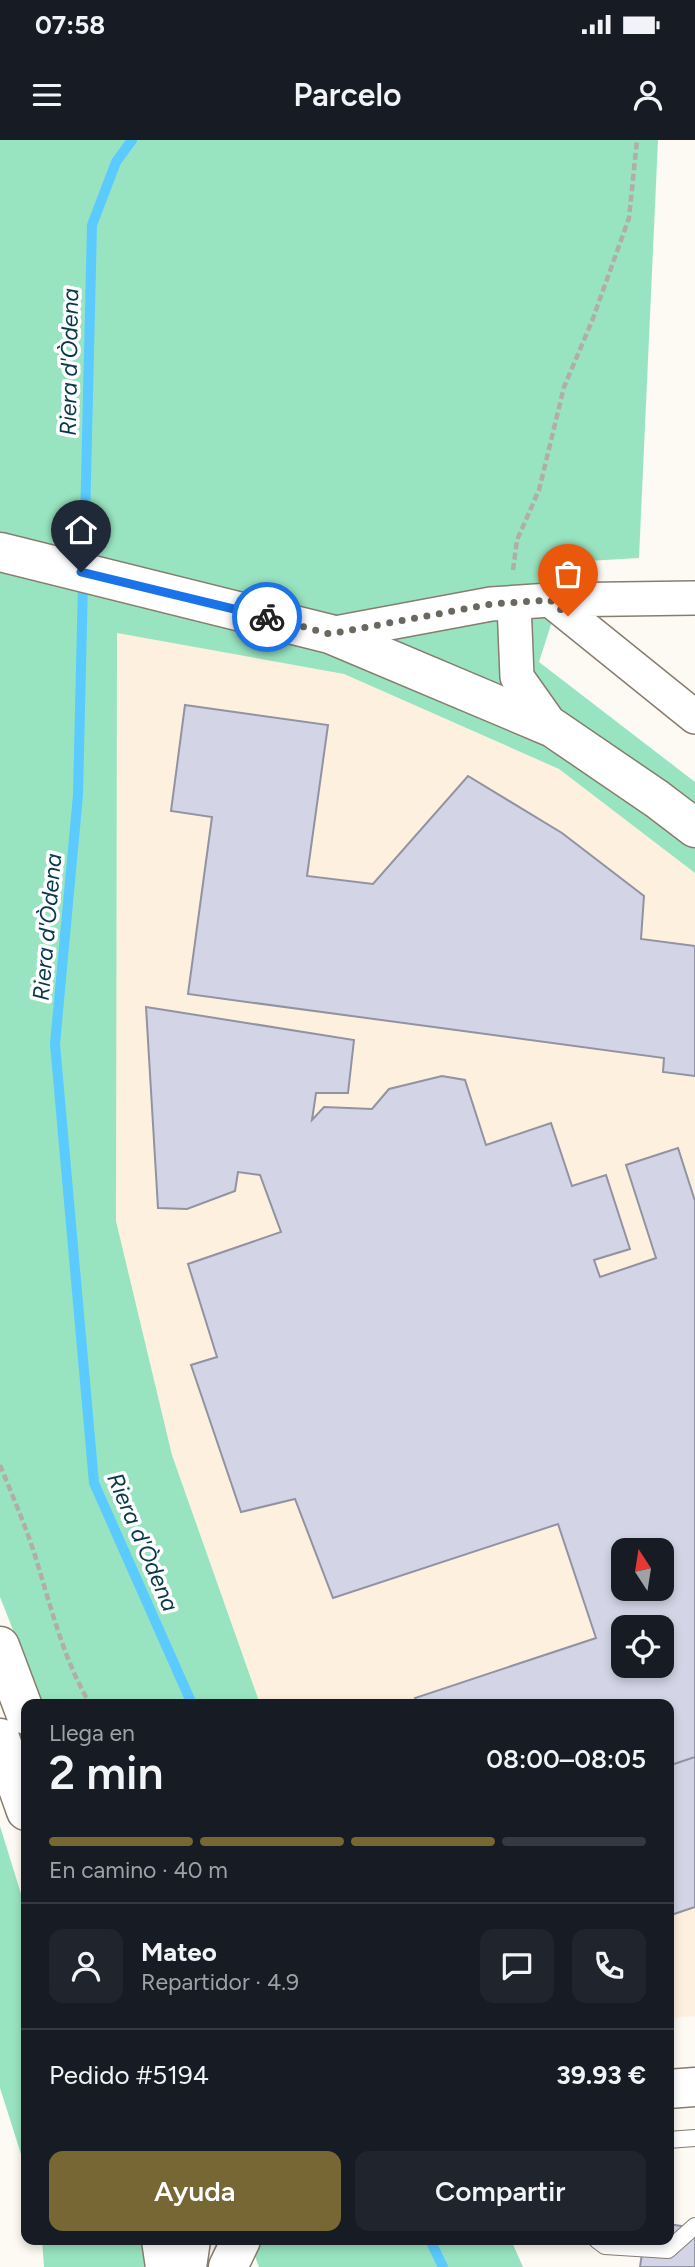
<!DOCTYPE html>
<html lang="es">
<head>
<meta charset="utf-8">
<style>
	:root { --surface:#171b24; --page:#20242c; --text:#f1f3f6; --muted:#9ea1a6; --line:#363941; --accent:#766734 }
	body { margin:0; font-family:Figtree,sans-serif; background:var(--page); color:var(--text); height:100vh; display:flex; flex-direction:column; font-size:26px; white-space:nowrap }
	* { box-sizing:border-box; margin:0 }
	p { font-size:23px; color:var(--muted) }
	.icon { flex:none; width:38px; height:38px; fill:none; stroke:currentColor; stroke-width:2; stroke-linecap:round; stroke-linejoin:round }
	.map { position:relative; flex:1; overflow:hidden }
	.sheet { position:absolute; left:21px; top:1559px; width:653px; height:546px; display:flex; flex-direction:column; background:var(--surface); border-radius:14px; box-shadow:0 4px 10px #0003 }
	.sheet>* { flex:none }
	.needle { width:46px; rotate:348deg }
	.tools { position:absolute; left:611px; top:1398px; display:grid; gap:14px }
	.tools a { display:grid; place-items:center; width:63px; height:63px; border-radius:14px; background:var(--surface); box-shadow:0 4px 10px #0003; font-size:35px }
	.pin { position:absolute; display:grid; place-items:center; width:60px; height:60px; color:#fff; margin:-72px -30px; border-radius:50% 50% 50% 0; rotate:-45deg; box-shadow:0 0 7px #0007 }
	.pin .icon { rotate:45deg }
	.courier { position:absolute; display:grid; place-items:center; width:70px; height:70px; margin:-35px; border:5px solid #1a73e8; border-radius:50%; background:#fff; color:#222; box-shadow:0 2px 9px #0007 }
	.summary em { font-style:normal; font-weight:600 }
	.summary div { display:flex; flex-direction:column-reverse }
	.summary { display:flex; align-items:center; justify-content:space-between; height:119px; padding:0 28px }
	h1 { font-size:46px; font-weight:600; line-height:52px }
	.bar { display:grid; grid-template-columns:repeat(4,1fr); gap:10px 7px; align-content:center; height:84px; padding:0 28px }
	.bar i { height:9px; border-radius:5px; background:var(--line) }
	.bar .on { background:var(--accent) }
	.bar p { grid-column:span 4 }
	.line { display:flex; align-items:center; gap:18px; padding:0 28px; border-top:2px solid var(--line) }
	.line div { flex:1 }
	.round { display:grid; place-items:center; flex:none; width:74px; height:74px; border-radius:14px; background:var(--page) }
	.cta { display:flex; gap:14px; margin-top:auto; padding:14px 28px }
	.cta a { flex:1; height:80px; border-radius:14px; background:var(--accent); color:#fff; font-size:28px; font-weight:600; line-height:80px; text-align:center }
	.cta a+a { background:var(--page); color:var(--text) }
	.status { display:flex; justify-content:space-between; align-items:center; height:49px; padding:0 35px; background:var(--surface); direction:ltr }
	.status svg { height:19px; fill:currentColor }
	header { display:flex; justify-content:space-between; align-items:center; height:91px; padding:0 28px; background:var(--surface); font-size:32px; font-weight:600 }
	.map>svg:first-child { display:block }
	.built { fill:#fef0df; fill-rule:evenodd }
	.green { fill:#99e4c0 }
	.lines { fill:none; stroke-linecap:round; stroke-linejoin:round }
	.stream { stroke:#5acaff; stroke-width:10 }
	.building { fill:#d3d4e5; stroke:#9192a2; stroke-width:2; fill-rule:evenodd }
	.service-casing { stroke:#877d6f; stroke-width:18 }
	.minor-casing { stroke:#877d6f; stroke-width:36 }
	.tertiary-casing { stroke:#877d6f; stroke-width:41 }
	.path { stroke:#b1ada7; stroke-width:4.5; stroke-dasharray:7 3.5; stroke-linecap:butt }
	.service { stroke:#fff; stroke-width:16 }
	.minor { stroke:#fff; stroke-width:33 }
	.tertiary { stroke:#fff; stroke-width:38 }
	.done { stroke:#6b6761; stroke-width:7; stroke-dasharray:0 12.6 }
	.route { stroke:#1a73e8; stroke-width:9 }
	.labels { text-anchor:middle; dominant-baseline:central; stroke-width:7; stroke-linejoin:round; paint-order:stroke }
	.water-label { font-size:23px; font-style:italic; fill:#06394e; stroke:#fff }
</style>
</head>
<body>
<div class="status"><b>07:58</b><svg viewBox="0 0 49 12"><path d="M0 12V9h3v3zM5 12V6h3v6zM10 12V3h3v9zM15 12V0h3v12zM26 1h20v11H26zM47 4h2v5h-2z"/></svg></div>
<header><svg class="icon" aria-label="menu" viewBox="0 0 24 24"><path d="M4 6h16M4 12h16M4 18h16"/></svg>Parcelo<svg class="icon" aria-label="person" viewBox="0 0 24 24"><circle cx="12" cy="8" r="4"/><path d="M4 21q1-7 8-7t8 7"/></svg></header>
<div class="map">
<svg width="695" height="2127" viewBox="0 0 695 2127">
	<rect width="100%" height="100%" fill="#fdf9f3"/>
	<!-- built -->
	<path class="built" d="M116 492 344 534 559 629 695 733V1876L669 1878 668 1564H260L172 1315 116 1081ZM623 1410H662V1449H623ZM623 1488H662V1526H623Z"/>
	<!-- green -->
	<path class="green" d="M0 0H658L639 418 571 422 539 522 695 642V733L559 629 344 534 117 493 116 1081 172 1315 260 1564H42L0 1457Z
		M0 1686 26 1770V2030L0 1948Z
		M42 2100H143L144 2127H44Z
		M249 2100H511L523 2127H259Z"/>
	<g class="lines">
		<!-- stream -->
		<path class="stream" d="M84 424 92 85 116 22 132 0
			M83 442 78 655 55 904 94 1343 192 1564
			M430 2100 443 2127"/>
	</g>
	<!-- building -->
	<path class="building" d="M185 565 328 585 307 736 373 744 468 636 562 693 644 756 641 799 695 806V936L663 932 664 918 188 854 212 677 171 671Z
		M146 867 354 900 348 953H316L312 980 324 967 372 969 389 949 442 936 465 940 486 1005 551 983 572 1046 606 1035 630 1109 594 1120 600 1137 656 1118 626 1025 678 1008 695 1061V1617L668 1626V1564H418L415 1558 596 1498 558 1384 333 1458 295 1359 241 1372 191 1225 217 1217 188 1124 281 1092 260 1035 238 1032 235 1051 187 1069 158 1068ZM623 1410H662V1449H623ZM623 1488H662V1526H623Z
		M695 1617V1767L668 1776V1626Z
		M668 2084 695 2088V2127H640L644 2100H668Z"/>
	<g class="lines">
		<defs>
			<path id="service" d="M668 2000 695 1998
				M597 2100 605 2106 668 2110 695 2086"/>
			<path id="minor" d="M550 460 695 577
				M514 463 517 537 553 588
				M330 494 491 464 550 460 695 458"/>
			<path id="tertiary" d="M0 412 330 494 553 588 657 659 695 688
				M0 1506 26 1575
				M0 1598 26 1671
				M668 1949 695 1947
				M161 2100 165 2127
				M187 2127 191 2100
				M228 2127 241 2100"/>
		</defs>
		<!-- service casing -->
		<use href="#service" class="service-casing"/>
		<!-- minor casing -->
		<use href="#minor" class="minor-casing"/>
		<!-- tertiary casing -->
		<use href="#tertiary" class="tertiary-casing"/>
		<!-- path -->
		<path class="path" d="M513 430 517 400 539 350 564 247 592 181 629 78 637 0
			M0 1325C13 1357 27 1389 37 1422 52 1471 64 1520 90 1564"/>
		<!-- service -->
		<use href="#service" class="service"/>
		<!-- minor -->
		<use href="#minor" class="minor"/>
		<!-- tertiary -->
		<use href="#tertiary" class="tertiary"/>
	</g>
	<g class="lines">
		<!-- done -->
		<path class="done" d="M267 477 330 494 491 464 550 460 568 476"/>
		<!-- route -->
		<path class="route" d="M81 432 267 477"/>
	</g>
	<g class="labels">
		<!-- water labels -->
		<g class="water-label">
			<text transform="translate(69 222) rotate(-89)">Riera d'Òdena</text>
			<text transform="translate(47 787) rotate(-85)">Riera d'Òdena</text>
			<text transform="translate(143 1402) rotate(67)">Riera d'Òdena</text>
		</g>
	</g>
</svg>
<div class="tools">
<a><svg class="needle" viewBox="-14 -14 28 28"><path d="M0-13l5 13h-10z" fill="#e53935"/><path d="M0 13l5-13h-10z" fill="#9ea1a6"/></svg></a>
<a><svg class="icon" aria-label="locate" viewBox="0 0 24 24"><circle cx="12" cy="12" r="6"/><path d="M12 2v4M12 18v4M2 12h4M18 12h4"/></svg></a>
</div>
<div class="pin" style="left:568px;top:476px;background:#ea580c"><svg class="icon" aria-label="bag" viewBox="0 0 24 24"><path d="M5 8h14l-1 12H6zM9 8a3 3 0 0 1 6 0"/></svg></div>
<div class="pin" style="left:81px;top:432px;background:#1f2937"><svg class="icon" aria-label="home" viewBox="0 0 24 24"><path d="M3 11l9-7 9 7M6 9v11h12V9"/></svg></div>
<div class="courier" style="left:267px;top:477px"><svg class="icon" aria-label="bike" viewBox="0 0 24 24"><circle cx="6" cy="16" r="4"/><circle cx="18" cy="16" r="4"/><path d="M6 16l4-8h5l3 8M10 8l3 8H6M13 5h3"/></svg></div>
<section class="sheet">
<div class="summary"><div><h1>2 min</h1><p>Llega en</p></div><em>08:00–08:05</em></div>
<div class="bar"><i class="on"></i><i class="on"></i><i class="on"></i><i></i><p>En camino · 40 m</p></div>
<div class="line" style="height:126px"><a class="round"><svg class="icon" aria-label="person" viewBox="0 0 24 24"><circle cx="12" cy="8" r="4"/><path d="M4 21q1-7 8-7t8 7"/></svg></a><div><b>Mateo</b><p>Repartidor · 4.9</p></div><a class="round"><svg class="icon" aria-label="chat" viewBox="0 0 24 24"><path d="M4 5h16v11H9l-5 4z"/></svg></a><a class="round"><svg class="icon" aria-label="phone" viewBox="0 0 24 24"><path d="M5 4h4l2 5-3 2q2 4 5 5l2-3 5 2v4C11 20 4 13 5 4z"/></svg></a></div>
<div class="line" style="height:91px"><div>Pedido #5194</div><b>39.93 €</b></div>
<div class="cta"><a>Ayuda</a><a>Compartir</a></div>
</section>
</div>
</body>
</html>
